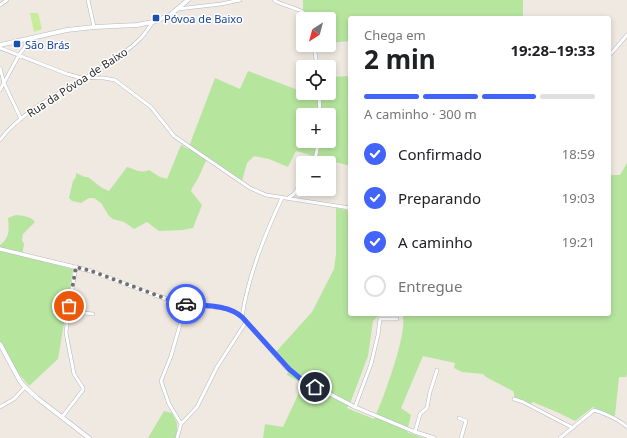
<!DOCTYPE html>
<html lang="pt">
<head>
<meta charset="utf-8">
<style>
	:root { --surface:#fff; --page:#f2f2f2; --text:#202124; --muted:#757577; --line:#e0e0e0; --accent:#4264fb }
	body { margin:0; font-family:"Noto Sans",sans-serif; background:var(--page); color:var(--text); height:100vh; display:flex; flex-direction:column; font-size:15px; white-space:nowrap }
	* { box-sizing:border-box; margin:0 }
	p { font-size:13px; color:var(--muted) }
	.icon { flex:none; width:22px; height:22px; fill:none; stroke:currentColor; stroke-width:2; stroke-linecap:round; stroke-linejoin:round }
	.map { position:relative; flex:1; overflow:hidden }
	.side { position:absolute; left:348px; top:16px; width:263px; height:300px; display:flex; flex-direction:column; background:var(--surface); border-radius:4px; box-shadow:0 2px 6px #0003 }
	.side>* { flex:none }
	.needle { width:26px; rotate:216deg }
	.tools { position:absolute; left:296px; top:12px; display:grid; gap:8px }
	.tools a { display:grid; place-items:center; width:40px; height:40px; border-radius:4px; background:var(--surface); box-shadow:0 2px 6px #0003; font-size:20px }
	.pin { position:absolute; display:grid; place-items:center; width:34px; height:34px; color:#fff; margin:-17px; border:2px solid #fff; border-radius:50%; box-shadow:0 1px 4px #0007 }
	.courier { position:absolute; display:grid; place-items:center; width:40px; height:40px; margin:-20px; border:3px solid #4264fb; border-radius:50%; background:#fff; color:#222; box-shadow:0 1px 5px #0007 }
	.summary em { font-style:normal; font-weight:700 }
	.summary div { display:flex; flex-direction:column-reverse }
	.summary { display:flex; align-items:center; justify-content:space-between; height:68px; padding:0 16px }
	h1 { font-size:26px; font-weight:700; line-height:30px }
	.bar { display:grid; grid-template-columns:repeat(4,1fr); gap:6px 4px; align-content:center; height:48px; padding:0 16px }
	.bar i { height:5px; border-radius:3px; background:var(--line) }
	.bar .active { background:var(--accent) }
	.bar p { grid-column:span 4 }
	ol { padding:0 16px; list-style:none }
	li { display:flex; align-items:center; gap:12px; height:44px }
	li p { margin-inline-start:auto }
	li .icon { padding:4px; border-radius:50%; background:var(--accent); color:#fff; stroke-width:4 }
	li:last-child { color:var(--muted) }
	li i { width:22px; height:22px; border:2px solid var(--line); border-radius:50% }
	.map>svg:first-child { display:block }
	.green { fill:#b6e59e; fill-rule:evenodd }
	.pitch { fill:#c9ec9a }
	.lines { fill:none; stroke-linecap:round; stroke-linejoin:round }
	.minor-casing { stroke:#b4b7c1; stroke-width:4 }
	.tertiary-casing { stroke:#b4b7c1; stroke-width:4.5 }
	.secondary-casing { stroke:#b4b7c1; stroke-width:5 }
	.minor { stroke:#fff; stroke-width:3 }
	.tertiary { stroke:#fff; stroke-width:3.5 }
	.secondary { stroke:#fff; stroke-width:4 }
	.done { stroke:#726f6d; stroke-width:4; stroke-dasharray:0 7.2 }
	.route { stroke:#4264fb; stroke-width:5 }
	.transit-dot { fill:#1a4fb4; stroke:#fff; stroke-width:1.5 }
	.labels { text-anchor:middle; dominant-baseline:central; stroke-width:3; stroke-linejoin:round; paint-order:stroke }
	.transit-label { font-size:11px; fill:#164399; stroke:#fff; text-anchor:start }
	.street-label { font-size:11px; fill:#2e2e2e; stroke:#fff }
</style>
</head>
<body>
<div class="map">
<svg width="627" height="438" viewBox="0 0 627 438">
	<rect width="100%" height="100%" fill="#efe9e1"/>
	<!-- green -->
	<path class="green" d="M303 0H523V18H350V41L329 43V19H310L303 9Z
		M248 71 316 97 318 93H329V77L350 76V166C340 162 328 162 318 158 311 155 304 153 296 151L288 167 269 159 254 156 247 163 242 181 208 158C203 165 201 174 196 182 194 185 192 187 191 191L202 205 193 228 183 230 159 231 147 222 134 229 124 222 113 219 109 216 101 203 94 198H89L81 203 72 201 69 198 73 181 76 177V173L85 177H88L102 188 109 191 127 167C135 169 140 174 149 170L160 177 167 179 181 145 188 149 215 78 240 89ZM303 115H329V141H303Z
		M627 163V374L626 377H619L615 415 614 417 593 407 575 421 559 413 533 402 531 404 514 397V393L513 391 486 377 483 374 462 372 454 368 455 363 423 356 401 408 411 415 407 432 424 438H263L265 424 283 427 303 384 287 375 289 367 275 353 312 312 334 269 336 254V208L350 211V314H385L377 317 373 321 368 356 351 401 347 408 374 419C382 403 410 327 402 314H401H609V175H620Z
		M16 215C23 216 31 216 35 222L23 234 22 240 24 244 22 256 73 269 58 359 29 386 15 369 0 343V245C10 237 9 230 8 218Z
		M164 411 172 413 177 423V438H148Z"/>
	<!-- pitch -->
	<path class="pitch" d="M30 13H38L42 29 34 32Z"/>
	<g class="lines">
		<defs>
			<path id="minor" d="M88 0 94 27
				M274 0C283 7 306 8 309 19
				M0 5 7 0
				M178 9 221 4 240 0
				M314 45 317 67
				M0 48 67 74 78 77 104 78 115 80 151 107 174 136 184 143 250 188 266 195 350 208
				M609 56 627 35
				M0 68 4 83 21 119
				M0 90 19 55 31 39
				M319 93 320 115
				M0 140C20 113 57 94 86 78 96 71 106 64 116 58 125 52 133 46 140 39 145 34 149 27 153 22
				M313 163C317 156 317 149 318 141
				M288 198 294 194 303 179
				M68 311 93 314
				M242 317C248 276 264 236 282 198
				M514 399 523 402 573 428
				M0 407 14 399 25 387
				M355 407 371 364 378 335 380 319H397
				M62 417 83 390V388L74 374 66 333 69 306 76 267
				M459 418 466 421 461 438
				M181 424 169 404 161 381 171 356 186 304
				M415 432 420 414 427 408 430 392 437 370
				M177 438 181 424 197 407 217 367 246 322
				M560 438 594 410C604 413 620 420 627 427"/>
			<path id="tertiary" d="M0 249 91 271 155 295 176 302 229 309 238 314 242 317 286 367 301 379 355 407 415 432 434 438"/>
			<path id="secondary" d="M0 45 67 30 94 27 137 25 153 22 170 15 188 0
				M0 344 20 381 25 387 37 398 89 438"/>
		</defs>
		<!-- minor casing -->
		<use href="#minor" class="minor-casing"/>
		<!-- tertiary casing -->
		<use href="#tertiary" class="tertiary-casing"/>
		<!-- secondary casing -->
		<use href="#secondary" class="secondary-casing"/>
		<!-- minor -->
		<use href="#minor" class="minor"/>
		<!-- tertiary -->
		<use href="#tertiary" class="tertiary"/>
		<!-- secondary -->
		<use href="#secondary" class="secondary"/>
	</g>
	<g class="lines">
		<!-- done -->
		<path class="done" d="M69 306 76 267 91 271 172 301 186 304"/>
		<!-- route -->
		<path class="route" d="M186 304C204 306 227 304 242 317L289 369 301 379 315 387"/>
	</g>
	<!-- markers -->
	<g class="transit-dot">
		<rect x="152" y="14" width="8" height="8" rx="2"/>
		<rect x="13" y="40" width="8" height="8" rx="2"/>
	</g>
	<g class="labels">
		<!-- transit labels -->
		<g class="transit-label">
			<text x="164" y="18">Póvoa de Baixo</text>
			<text x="25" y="44">São Brás</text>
		</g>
		<!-- street labels -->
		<g class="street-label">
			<text transform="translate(77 82) rotate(-33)">Rua da Póvoa de Baixo</text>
		</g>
	</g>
</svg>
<div class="tools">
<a><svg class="needle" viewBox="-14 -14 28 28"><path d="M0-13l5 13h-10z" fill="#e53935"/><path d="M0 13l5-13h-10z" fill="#757577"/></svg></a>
<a><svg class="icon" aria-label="locate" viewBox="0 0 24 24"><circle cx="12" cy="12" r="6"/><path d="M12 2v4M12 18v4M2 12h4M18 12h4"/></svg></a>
<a>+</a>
<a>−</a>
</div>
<div class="pin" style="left:69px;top:306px;background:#ea580c"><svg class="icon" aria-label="bag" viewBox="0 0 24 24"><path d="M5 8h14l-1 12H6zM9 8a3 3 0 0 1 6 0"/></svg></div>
<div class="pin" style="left:315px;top:387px;background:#1f2937"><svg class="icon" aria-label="home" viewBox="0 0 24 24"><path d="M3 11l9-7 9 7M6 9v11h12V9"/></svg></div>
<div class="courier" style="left:186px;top:304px"><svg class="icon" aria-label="car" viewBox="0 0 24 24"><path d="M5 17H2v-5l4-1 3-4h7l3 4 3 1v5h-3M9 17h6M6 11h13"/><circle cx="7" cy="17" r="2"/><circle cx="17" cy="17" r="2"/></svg></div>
<section class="side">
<div class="summary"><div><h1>2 min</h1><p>Chega em</p></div><em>19:28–19:33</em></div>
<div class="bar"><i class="active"></i><i class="active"></i><i class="active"></i><i></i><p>A caminho · 300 m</p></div>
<ol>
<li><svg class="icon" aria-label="check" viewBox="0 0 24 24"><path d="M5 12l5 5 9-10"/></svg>Confirmado<p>18:59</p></li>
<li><svg class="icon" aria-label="check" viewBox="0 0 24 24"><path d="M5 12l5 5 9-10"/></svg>Preparando<p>19:03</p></li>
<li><svg class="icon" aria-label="check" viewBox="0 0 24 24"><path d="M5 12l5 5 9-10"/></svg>A caminho<p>19:21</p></li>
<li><i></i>Entregue</li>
</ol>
</section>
</div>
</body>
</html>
